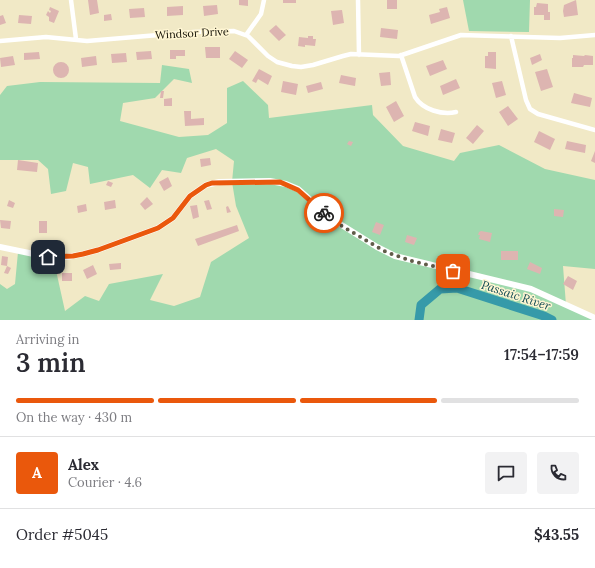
<!DOCTYPE html>
<html lang="en">
<head>
<meta charset="utf-8">
<style>
	:root { --surface:#fff; --page:#f2f2f3; --text:#2b2b33; --muted:#7c7c81; --line:#e1e1e2; --accent:#ea580c }
	body { margin:0; font-family:Lora,serif; background:var(--page); color:var(--text); height:100vh; display:flex; flex-direction:column; font-size:15px; white-space:nowrap }
	* { box-sizing:border-box; margin:0 }
	p { font-size:13px; color:var(--muted) }
	.icon { flex:none; width:22px; height:22px; fill:none; stroke:currentColor; stroke-width:2; stroke-linecap:round; stroke-linejoin:round }
	.map { position:relative; height:320px; overflow:hidden }
	.panel { display:flex; flex-direction:column; background:var(--surface); flex:1 }
	.panel>* { flex:none }
	.pin { position:absolute; display:grid; place-items:center; width:34px; height:34px; color:#fff; margin:-17px; border-radius:8px; box-shadow:0 2px 6px #0006 }
	.courier { position:absolute; display:grid; place-items:center; width:40px; height:40px; margin:-20px; border:3px solid #ea580c; border-radius:50%; background:#fff; color:#222; box-shadow:0 1px 5px #0007 }
	.head em { font-style:normal; font-weight:600 }
	.head div { display:flex; flex-direction:column-reverse }
	.head { display:flex; align-items:center; justify-content:space-between; height:68px; padding:0 16px }
	h1 { font-size:26px; font-weight:600; line-height:30px }
	.bar { display:grid; grid-template-columns:repeat(4,1fr); gap:6px 4px; align-content:center; height:48px; padding:0 16px }
	.bar i { height:5px; border-radius:3px; background:var(--line) }
	.bar .selected { background:var(--accent) }
	.bar p { grid-column:span 4 }
	.line { display:flex; align-items:center; gap:10px; padding:0 16px; border-top:1px solid var(--line) }
	.line div { flex:1 }
	.round { display:grid; place-items:center; flex:none; width:42px; height:42px; border-radius:4px; background:var(--page) }
	.map>svg:first-child { display:block }
	.green { fill:#a0d9ae }
	.lines { fill:none; stroke-linecap:round; stroke-linejoin:round }
	.river { stroke:#369aa9; stroke-width:9 }
	.building { fill:#ddb5b1 }
	.street { stroke:#fff; stroke-width:4.5 }
	.secondary { stroke:#fff; stroke-width:6 }
	.done { stroke:#615c49; stroke-width:4; stroke-dasharray:0 7.2 }
	.route { stroke:#ea580c; stroke-width:5 }
	.labels { text-anchor:middle; dominant-baseline:central; stroke-width:3; stroke-linejoin:round; paint-order:stroke }
	.street-label { font-size:11px; fill:#131005; stroke:#fff6d3 }
	.water-label { font-size:12px; font-style:italic; fill:#154e56; stroke:#fff6d3 }
</style>
</head>
<body>
<div class="map">
<svg width="595" height="320" viewBox="0 0 595 320">
	<rect width="100%" height="100%" fill="#f1e9c6"/>
	<!-- green -->
	<path class="green" d="M463 0H530L529 32 469 31Z
		M162 65 189 69 192 83 174 79 155 98 123 103 120 121 179 137 208 135 227 123V88L243 81 268 105 269 118 372 105 373 115 403 146 454 161 460 153 499 145 545 169 595 180V269L563 266 566 305 595 320H0V284L7 289 15 284 18 252 53 257 65 311 85 296 99 301 109 284 163 274 150 300 174 306 200 297 211 262 249 238 236 206 232 182 234 161 216 149 187 158 181 173 162 170 150 188 133 175 90 184 88 167 73 163 66 191 51 194 48 169 38 160H0V95L7 86 40 82 160 83Z"/>
	<g class="lines">
		<!-- river -->
		<path class="river" d="M419 320 421 305 440 289 457 288 544 316 552 320"/>
	</g>
	<!-- building -->
	<path class="building" d="M88 0H97L99 13 90 15Z
		M239 0H248V6L239 5Z
		M283 0H296V3H283Z
		M387 0H397V9H387Z
		M576 0 578 15 564 17 563 11 564 5Z
		M537 3 548 4V12H550V20H544V15H534V7H536Z
		M217 5 218 14 204 16 203 6Z
		M183 6V15L167 16V7Z
		M50 7 59 11 54 23 49 21V17L46 15 48 11 50 13 51 11 49 10Z
		M447 7 450 18 431 24 429 15 440 12 439 9Z
		M144 8 145 17 130 18 129 9Z
		M342 10 344 23 333 25 331 11Z
		M111 14 112 20 104 21V15Z
		M3 15 6 23 0 25V16Z
		M19 15 32 16 31 24 18 23Z
		M276 25 286 35 279 41 269 31Z
		M381 28 398 30 397 39 380 37Z
		M308 36H313V39H316L315 46 305 45V47L298 46 299 37 308 38Z
		M205 47H220V58H206Z
		M170 50H185V56H176V59H170Z
		M151 51 152 59 137 60 136 52Z
		M235 51 248 60 242 68 229 59Z
		M39 52 40 59 24 60V53Z
		M488 52H496V69L485 68V56H488Z
		M126 53 127 62 112 63 111 54Z
		M540 54 542 60 532 65 530 58Z
		M573 55 584 56 585 55 593 56V65H584L583 67H572V58H573Z
		M13 56 15 65 1 67 0 58Z
		M96 56 97 65 82 67 81 58Z
		M443 60 447 69 430 76 426 66Z
		M53 70a8 8 0 1 1 16 0a8 8 0 1 1-16 0Z
		M259 69 272 76 268 85 258 79 256 83 252 81Z
		M547 69 553 87 541 91 535 72Z
		M390 72 391 85 381 86 379 73Z
		M341 75 356 78 355 86 339 83Z
		M456 79 460 88 443 95 440 86Z
		M283 81 298 84 296 95 281 92Z
		M502 81 506 95 496 98 492 83Z
		M321 82 323 89 308 93 306 86Z
		M161 91H164L163 98H160Z
		M574 93 592 98 590 107 571 103Z
		M172 98V106H164V99Z
		M396 101 404 116 394 122 386 107Z
		M508 106 518 119 508 126 499 112Z
		M184 111H191V119L204 118V125L185 126Z
		M415 122 430 126 428 136 412 131Z
		M477 125 484 131 473 144 466 138Z
		M441 129 455 133 452 143 438 140Z
		M539 131 555 139 550 150 534 142Z
		M349 141 353 142 351 146 347 144Z
		M567 141 586 145 585 153 565 149Z
		M595 151V163L591 161Z
		M210 158 211 165 201 167 200 159Z
		M18 160 38 163 37 172 17 170Z
		M168 177 172 186 164 191 159 182Z
		M108 181 113 183 111 187 106 185Z
		M147 197 153 204 145 210 140 204Z
		M9 200 15 203 13 208 7 206Z
		M115 200 116 208 105 210 104 202Z
		M209 200 212 209 207 210 204 201Z
		M86 204 87 211 78 213 77 206Z
		M197 205 199 217 193 219 190 206Z
		M228 206 231 212 227 213 226 207Z
		M554 209 564 210 563 217 554 216Z
		M0 220 11 221 10 229 1 228Z
		M39 221H47V233H39Z
		M376 222 384 225 380 235 372 232Z
		M237 225 239 231 198 246 195 239Z
		M481 231 492 233 490 242 479 239 480 235H478L479 232Z
		M407 235 417 238 414 245 405 242Z
		M501 251H518V260H501Z
		M2 256 8 257 7 266 1 265Z
		M530 262 542 268 540 274 527 269Z
		M121 263V269L110 270 109 264Z
		M93 265 97 274 87 279 83 270Z
		M7 266 11 268 8 274 4 273Z
		M62 273H72V281H62Z
		M568 276 577 281 573 290 563 284Z"/>
	<g class="lines">
		<!-- street -->
		<path class="street" d="M71 0 76 39
			M358 0 359 55
			M246 35 261 14 264 0
			M511 36 526 100 530 109 538 114 595 130
			M0 41 46 37 87 41 194 32 234 31 248 36 268 56 277 62 292 66 301 67 313 65 343 56 351 54 399 56 461 35 560 38 595 35
			M401 55 415 97C423 110 442 115 456 112"/>
		<!-- secondary -->
		<path class="secondary" d="M0 247 48 257H67L83 254 98 250 158 228 173 218 190 196 206 185 219 182 270 181 286 184 298 189 332 219 377 247 395 256 531 289 595 318"/>
	</g>
	<g class="lines">
		<!-- done -->
		<path class="done" d="M324 213 340 225 386 252 412 261 453 271"/>
		<!-- route -->
		<path class="route" d="M48 257 73 256 83 254 98 250 158 228 173 218 190 196 206 185 212 183 280 182 298 190 324 213"/>
	</g>
	<g class="labels">
		<!-- street labels -->
		<g class="street-label">
			<text transform="translate(192 33) rotate(-3)">Windsor Drive</text>
		</g>
		<!-- water labels -->
		<g class="water-label">
			<text transform="translate(516 295) rotate(18)">Passaic River</text>
		</g>
	</g>
</svg>
<div class="pin" style="left:453px;top:271px;background:#ea580c"><svg class="icon" aria-label="bag" viewBox="0 0 24 24"><path d="M5 8h14l-1 12H6zM9 8a3 3 0 0 1 6 0"/></svg></div>
<div class="pin" style="left:48px;top:257px;background:#1f2937"><svg class="icon" aria-label="home" viewBox="0 0 24 24"><path d="M3 11l9-7 9 7M6 9v11h12V9"/></svg></div>
<div class="courier" style="left:324px;top:213px"><svg class="icon" aria-label="bike" viewBox="0 0 24 24"><circle cx="6" cy="16" r="4"/><circle cx="18" cy="16" r="4"/><path d="M6 16l4-8h5l3 8M10 8l3 8H6M13 5h3"/></svg></div>
</div>
<section class="panel">
<div class="head"><div><h1>3 min</h1><p>Arriving in</p></div><em>17:54–17:59</em></div>
<div class="bar"><i class="selected"></i><i class="selected"></i><i class="selected"></i><i></i><p>On the way · 430 m</p></div>
<div class="line" style="height:72px"><b class="round" style="background:var(--accent);color:#fff">A</b><div><b>Alex</b><p>Courier · 4.6</p></div><a class="round"><svg class="icon" aria-label="chat" viewBox="0 0 24 24"><path d="M4 5h16v11H9l-5 4z"/></svg></a><a class="round"><svg class="icon" aria-label="phone" viewBox="0 0 24 24"><path d="M5 4h4l2 5-3 2q2 4 5 5l2-3 5 2v4C11 20 4 13 5 4z"/></svg></a></div>
<div class="line" style="height:52px"><div>Order #5045</div><b>$43.55</b></div>
</section>
</body>
</html>
